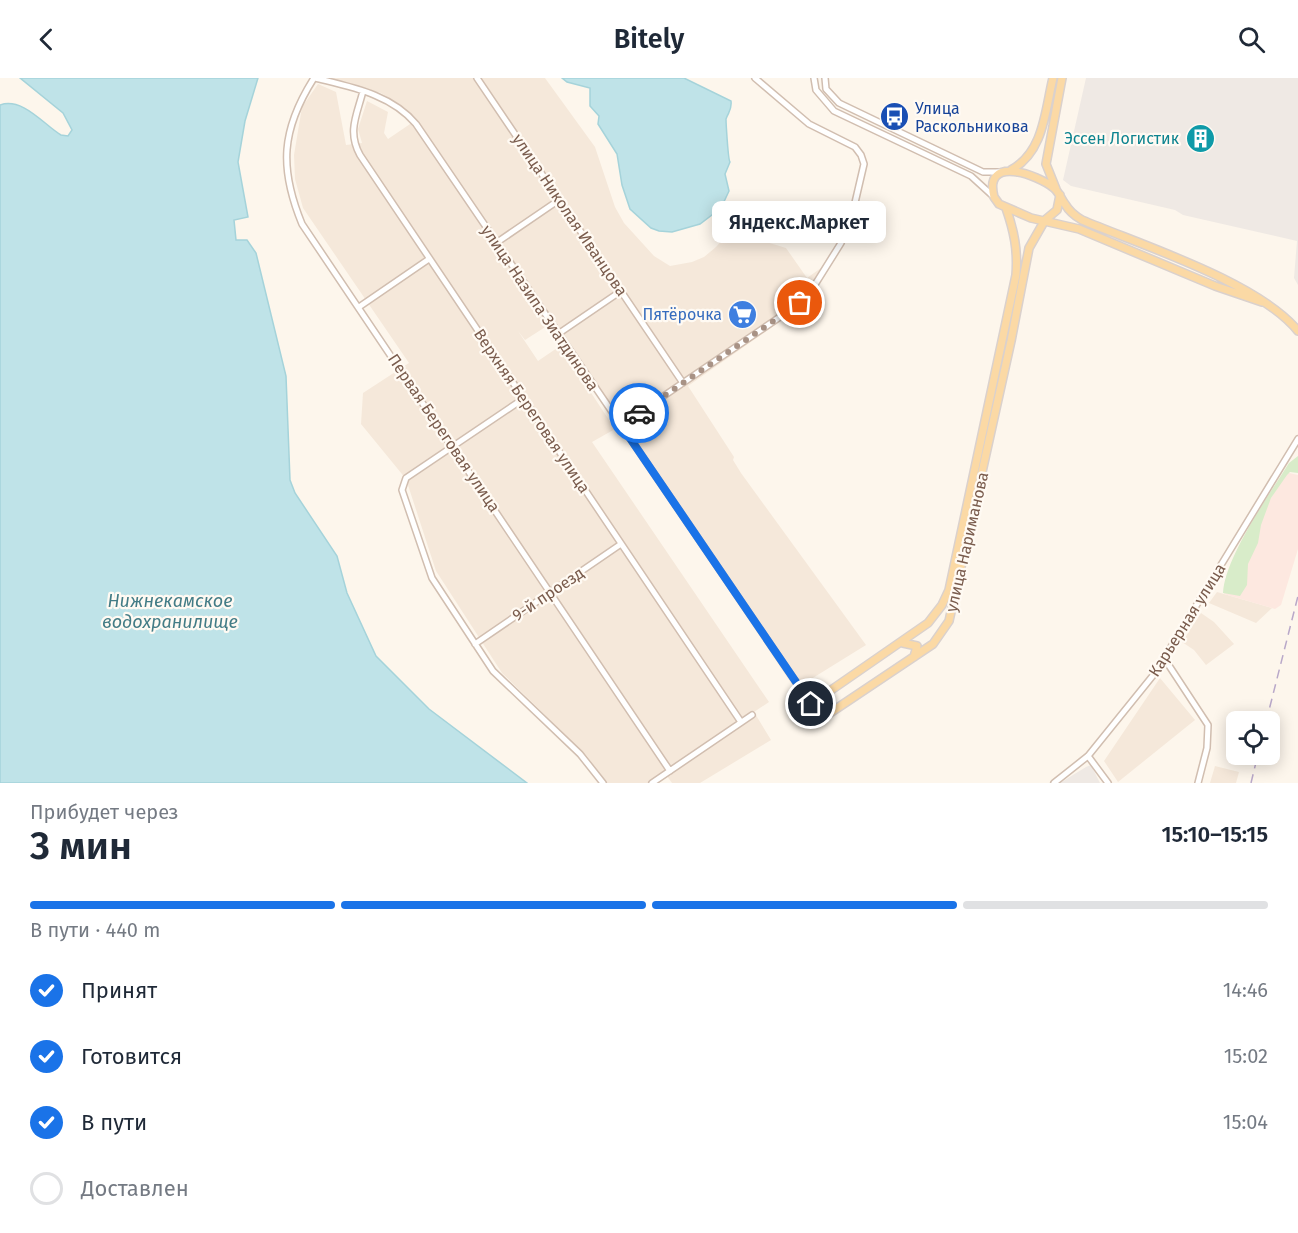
<!DOCTYPE html>
<html lang="ru">
<head>
<meta charset="utf-8">
<style>
	:root { --surface:#fff; --page:#f6f6f7; --text:#1f2937; --muted:#747a83; --line:#e0e1e3; --accent:#1a73e8 }
	body { margin:0; font-family:"Fira Sans",sans-serif; background:var(--page); color:var(--text); height:100vh; display:flex; flex-direction:column; font-size:22px; white-space:nowrap }
	* { box-sizing:border-box; margin:0 }
	p { font-size:20px; color:var(--muted) }
	.icon { flex:none; width:33px; height:33px; fill:none; stroke:currentColor; stroke-width:2; stroke-linecap:round; stroke-linejoin:round }
	.map { position:relative; height:705px; overflow:hidden }
	.side { display:flex; flex-direction:column; background:var(--surface); flex:1 }
	.side>* { flex:none }
	.tools { position:absolute; left:1226px; top:633px; display:grid; gap:12px }
	.tools a { display:grid; place-items:center; width:54px; height:54px; border-radius:9px; background:var(--surface); box-shadow:0 3px 15px #0003; font-size:30px }
	.pin { position:absolute; display:grid; place-items:center; width:51px; height:51px; color:#fff; margin:-26px; border:3px solid #fff; border-radius:50%; box-shadow:0 2px 6px #0007 }
	.courier { position:absolute; display:grid; place-items:center; width:60px; height:60px; margin:-30px; border:4px solid #1a73e8; border-radius:50%; background:#fff; color:#222; box-shadow:0 2px 8px #0007 }
	.bubble { position:absolute; height:42px; border-radius:9px; background:var(--surface); box-shadow:0 3px 15px #0003; font-size:20px; font-weight:600; line-height:42px; text-align:center }
	.headline em { font-style:normal; font-weight:600 }
	.headline div { display:flex; flex-direction:column-reverse }
	.headline { display:flex; align-items:center; justify-content:space-between; height:102px; padding:0 30px }
	h1 { font-size:39px; font-weight:600; line-height:45px }
	.bar { display:grid; grid-template-columns:repeat(4,1fr); gap:9px 6px; align-content:center; height:72px; padding:0 30px }
	.bar i { height:8px; border-radius:4px; background:var(--line) }
	.bar .on { background:var(--accent) }
	.bar p { grid-column:span 4 }
	ol { padding:0 30px; list-style:none }
	li { display:flex; align-items:center; gap:18px; height:66px }
	li p { margin-inline-start:auto }
	li .icon { padding:6px; border-radius:50%; background:var(--accent); color:#fff; stroke-width:4 }
	li:last-child { color:var(--muted) }
	li i { width:33px; height:33px; border:3px solid var(--line); border-radius:50% }
	header { display:flex; justify-content:space-between; align-items:center; height:78px; padding:0 30px; background:var(--surface); font-size:27px; font-weight:600 }
	.map>svg:first-child { display:block }
	.residential { fill:#f5e8da }
	.commercial { fill:#fde8e0 }
	.industrial { fill:#efe9e4 }
	.green { fill:#d8ecc9 }
	.water { fill:#bfe3e8; stroke:#a5d3da; stroke-width:1.5 }
	.lines { fill:none; stroke-linecap:round; stroke-linejoin:round }
	.minor-casing { stroke:#d1beb0; stroke-width:8 }
	.major-casing { stroke:#dad1cd; stroke-width:10 }
	.minor { stroke:#fff; stroke-width:5 }
	.major { stroke:#fbd9a5; stroke-width:7 }
	.rail { stroke:#b9a8c9; stroke-width:1.5; stroke-dasharray:9 6; stroke-linecap:butt }
	.done { stroke:#a89285; stroke-width:6; stroke-dasharray:0 10.8 }
	.route { stroke:#1a73e8; stroke-width:8 }
	.labels { text-anchor:middle; dominant-baseline:central; stroke-width:4.5; stroke-linejoin:round; paint-order:stroke }
	.transit-label { font-size:16px; fill:#164399; stroke:#fffaf3; text-anchor:start }
	.culture-label { font-size:16px; fill:#0d838f; stroke:#fffaf3; text-anchor:end }
	.street-label { font-size:16px; fill:#7a5c4d; stroke:#fffaf3 }
	.shop-label { font-size:16px; fill:#366cbe; stroke:#fffaf3; text-anchor:end }
	.water-label { font-size:18px; font-style:italic; fill:#437c86; stroke:#fffaf3 }
</style>
</head>
<body>
<header><svg class="icon" aria-label="back" viewBox="0 0 24 24"><path d="M15 5l-7 7 7 7"/></svg>Bitely<svg class="icon" aria-label="search" viewBox="0 0 24 24"><circle cx="10" cy="10" r="6"/><path d="M15 15l6 6"/></svg></header>
<div class="map">
<svg width="1298" height="705" viewBox="0 0 1298 705">
	<rect width="100%" height="100%" fill="#fdf6ec"/>
	<!-- residential -->
	<path class="residential" d="M329 0H545L595 69 615 129 624 145 654 178 670 188 692 184 704 179 716 169 745 136 763 163 786 170 807 200 821 190 834 171 852 130 862 87 860 81 853 71 809 49 770 16 773 11 812 45 855 65 863 76 866 91 853 142 840 172 807 221 792 235 688 308 734 379 733 382 741 395 866 567 795 611 550 246 525 262 518 253 538 283 560 268 615 351 592 364 769 624 754 634 771 662 700 705H672L664 694 649 705H606L587 678 502 595 436 493 406 401 361 346 363 315 409 285 303 130 295 101 294 77 302 29 318 6 336 14 346 67 362 65 358 51 367 23 388 34 384 55 388 61 416 42 405 30 381 15Z
		M1217 514 1272 530 1256 545 1209 525Z
		M1201 535 1214 544 1234 566 1206 587 1194 572 1182 564Z
		M1160 600 1195 642 1118 704 1104 683Z
		M1215 688 1239 694 1236 705H1210Z"/>
	<!-- commercial -->
	<path class="commercial" d="M1289 395 1298 397V471L1281 527 1275 531 1224 516 1248 461 1284 397Z"/>
	<!-- industrial -->
	<path class="industrial" d="M1086 0H1298V207L1294 200 1297 163 1183 137 1175 132 1071 108 1063 102Z
		M1091 687 1100 705H1060L1086 689Z"/>
	<!-- green -->
	<path class="green" d="M1298 378V395L1290 394 1287 397 1271 420 1261 447 1258 465 1248 486 1247 507 1240 518 1223 515C1225 479 1269 417 1289 385Z"/>
	<!-- water -->
	<path class="water" d="M20 0H258L245 43 238 84 248 139 234 142 236 162H247L256 175 286 298 290 402 295 415 337 478 347 515 376 578 429 631 527 705H0V27C23 19 44 47 61 57L68 58 72 52 63 35Z
		M562 0H684L731 23C732 32 729 33 726 41 726 43 728 82 730 84L725 96 729 113 721 130 700 146 672 154 659 153 651 150 630 131 622 107 617 76 598 46 599 38 590 28V10L567 4Z"/>
	<g class="lines">
		<defs>
			<path id="minor" d="M314 0C281 52 279 90 302 146L670 693
				M315 0C351 9 391 16 416 46L811 626
				M477 0 683 305
				M814 0 816 12 834 33 971 98 994 119
				M825 0 826 11 839 25 983 94H1000
				M363 13C357 37 347 53 360 77L741 644
				M496 165 559 122
				M359 229 429 181
				M558 256 621 213
				M523 321 406 400 402 412 432 500 493 593 580 676 603 705
				M621 347 796 228 816 205 841 165 854 129 864 86 861 77 855 69 809 46 755 0
				M475 566 621 466
				M1164 580 1208 647 1207 670 1198 705
				M1088 678 1108 705
				M652 705 752 637
				M1054 705 1088 678 1155 595 1298 361"/>
			<path id="major" d="M1011 92C1044 74 1045 33 1053 0
				M1056 111 1046 86 1062 0
				M1006 130C1014 153 1018 172 1016 197L949 512 942 527 928 545 811 626 821 641 933 566 949 543 1011 263 1029 170 1045 142 1057 132 1060 117
				M1262 224 1215 208 1079 151 1031 140 999 126 994 119C983 76 1038 97 1054 110 1059 114 1061 121 1065 126 1069 133 1075 138 1082 142 1141 167 1258 204 1298 253
				M903 565 917 568 914 579"/>
		</defs>
		<!-- minor casing -->
		<use href="#minor" class="minor-casing"/>
		<!-- major casing -->
		<use href="#major" class="major-casing"/>
		<!-- minor -->
		<use href="#minor" class="minor"/>
		<!-- major -->
		<use href="#major" class="major"/>
		<!-- rail -->
		<path class="rail" d="M1266 644 1298 518
			M1251 705 1258 676"/>
	</g>
	<g class="lines">
		<!-- done -->
		<path class="done" d="M639 335 800 225"/>
		<!-- route -->
		<path class="route" d="M639 335 621 347 811 626"/>
	</g>
	<!-- icons -->
	<defs>
		<symbol id="bus-disc" viewBox="-11 -11 22 22"><circle r="9.5" fill="#1a4fb4" stroke="#fffaf3"/><path d="M-5-6H5V4H4V6H2V4H-2V6H-4V4H-5ZM-3.5-4V0h7V-4ZM-3.5 1.2v1.5H-2V1.2ZM2 1.2v1.5H3.5V1.2Z" fill="#fff"/></symbol>
		<symbol id="building-disc" viewBox="-11 -11 22 22"><circle r="9.5" fill="#0f9aa8" stroke="#fffaf3"/><path d="M-4-6H4V6H1V3H-1V6H-4ZM-2.5-4.3h1.7v1.8h-1.7ZM.8-4.3h1.7v1.8H.8ZM-2.5-1h1.7V.8h-1.7ZM.8-1h1.7V.8H.8Z" fill="#fff"/></symbol>
		<symbol id="supermarket-disc" viewBox="-11 -11 22 22"><circle r="9.5" fill="#3f7fe0" stroke="#fffaf3"/><path d="M-6-5.5h2.5l.6 2H6L4.5 2H-2.5L-4.4-4H-6ZM-1.5 3.2a1.3 1.3 0 1 0 .1 0ZM3 3.2a1.3 1.3 0 1 0 .1 0Z" fill="#fff"/></symbol>
	</defs>
	<g fill-rule="evenodd">
		<use href="#bus-disc" x="878" y="22" width="33" height="33"/>
		<use href="#building-disc" x="1184" y="44" width="33" height="33"/>
		<use href="#supermarket-disc" x="726" y="220" width="33" height="33"/>
	</g>
	<g class="labels">
		<!-- transit labels -->
		<g class="transit-label">
			<text x="915" y="30">Улица<tspan x="915" dy="18">Раскольникова</tspan></text>
		</g>
		<!-- culture labels -->
		<g class="culture-label">
			<text x="1179" y="60">Эссен Логистик</text>
		</g>
		<!-- street labels -->
		<g class="street-label">
			<text transform="translate(570 137) rotate(56)">улица Николая Иванцова</text>
			<text transform="translate(540 230) rotate(56)">улица Назипа Зиатдинова</text>
			<text transform="translate(532 333) rotate(56)">Верхняя Береговая улица</text>
			<text transform="translate(444 355) rotate(56)">Первая Береговая улица</text>
			<text transform="translate(967 464) rotate(-77)">улица Нариманова</text>
			<text transform="translate(548 516) rotate(-34)">9-й проезд</text>
			<text transform="translate(1187 542) rotate(-58)">Карьерная улица</text>
		</g>
		<!-- shop labels -->
		<g class="shop-label">
			<text x="722" y="236">Пятёрочка</text>
		</g>
		<!-- water labels -->
		<g class="water-label">
			<text x="170" y="523">Нижнекамское<tspan x="170" dy="21">водохранилище</tspan></text>
		</g>
	</g>
</svg>
<div class="tools">
<a><svg class="icon" aria-label="locate" viewBox="0 0 24 24"><circle cx="12" cy="12" r="6"/><path d="M12 2v4M12 18v4M2 12h4M18 12h4"/></svg></a>
</div>
<div class="pin" style="left:800px;top:225px;background:#ea580c"><svg class="icon" aria-label="bag" viewBox="0 0 24 24"><path d="M5 8h14l-1 12H6zM9 8a3 3 0 0 1 6 0"/></svg></div>
<div class="pin" style="left:811px;top:626px;background:#1f2937"><svg class="icon" aria-label="home" viewBox="0 0 24 24"><path d="M3 11l9-7 9 7M6 9v11h12V9"/></svg></div>
<div class="courier" style="left:639px;top:335px"><svg class="icon" aria-label="car" viewBox="0 0 24 24"><path d="M5 17H2v-5l4-1 3-4h7l3 4 3 1v5h-3M9 17h6M6 11h13"/><circle cx="7" cy="17" r="2"/><circle cx="17" cy="17" r="2"/></svg></div>
<div class="bubble" style="left:712px;top:123px;width:174px">Яндекс.Маркет</div>
</div>
<section class="side">
<div class="headline"><div><h1>3 мин</h1><p>Прибудет через</p></div><em>15:10–15:15</em></div>
<div class="bar"><i class="on"></i><i class="on"></i><i class="on"></i><i></i><p>В пути · 440 m</p></div>
<ol>
<li><svg class="icon" aria-label="check" viewBox="0 0 24 24"><path d="M5 12l5 5 9-10"/></svg>Принят<p>14:46</p></li>
<li><svg class="icon" aria-label="check" viewBox="0 0 24 24"><path d="M5 12l5 5 9-10"/></svg>Готовится<p>15:02</p></li>
<li><svg class="icon" aria-label="check" viewBox="0 0 24 24"><path d="M5 12l5 5 9-10"/></svg>В пути<p>15:04</p></li>
<li><i></i>Доставлен</li>
</ol>
</section>
</body>
</html>
